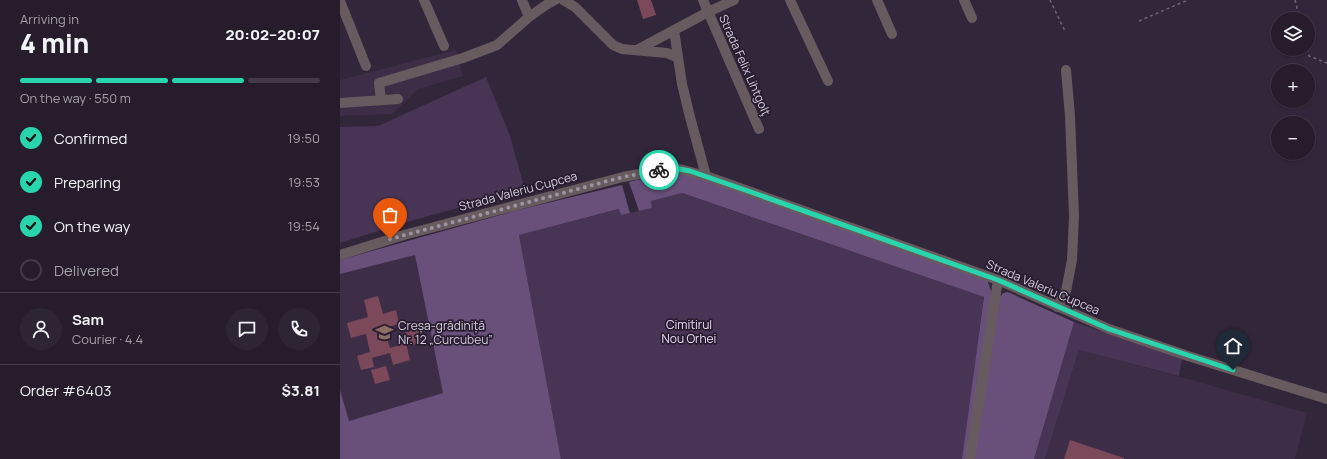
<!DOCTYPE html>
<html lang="en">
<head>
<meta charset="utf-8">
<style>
	:root { --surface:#261c2c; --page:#2e2534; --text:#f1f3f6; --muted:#a4a1a9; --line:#423a48; --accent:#28d5ad }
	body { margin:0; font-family:Manrope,sans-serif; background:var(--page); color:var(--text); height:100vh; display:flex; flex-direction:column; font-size:15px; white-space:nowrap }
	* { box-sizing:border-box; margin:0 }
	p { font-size:13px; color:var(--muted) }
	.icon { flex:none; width:22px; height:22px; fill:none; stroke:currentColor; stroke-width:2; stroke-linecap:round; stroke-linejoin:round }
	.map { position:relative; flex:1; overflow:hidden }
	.side { display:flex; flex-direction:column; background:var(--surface); width:340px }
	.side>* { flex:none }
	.tools { position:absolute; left:931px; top:12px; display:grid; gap:8px }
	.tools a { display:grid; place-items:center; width:44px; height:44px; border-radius:50%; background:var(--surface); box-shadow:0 1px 3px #0004,0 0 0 1px var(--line); font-size:20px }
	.pin { position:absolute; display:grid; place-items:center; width:34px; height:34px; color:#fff; margin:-41px -17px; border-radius:50% 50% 50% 0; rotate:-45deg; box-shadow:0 0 4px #0007 }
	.pin .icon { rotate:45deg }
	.courier { position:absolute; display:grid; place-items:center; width:40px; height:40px; margin:-20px; border:3px solid #28d5ad; border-radius:50%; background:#fff; color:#222; box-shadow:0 1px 5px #0007 }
	.head em { font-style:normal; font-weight:800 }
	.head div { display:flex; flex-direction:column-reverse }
	.head { display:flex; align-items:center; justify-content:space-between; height:68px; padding:0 20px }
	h1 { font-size:26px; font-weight:800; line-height:30px }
	.bar { display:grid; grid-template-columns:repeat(4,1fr); gap:6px 4px; align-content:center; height:48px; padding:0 20px }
	.bar i { height:5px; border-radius:3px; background:var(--line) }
	.bar .selected { background:var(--accent) }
	.bar p { grid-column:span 4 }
	.line { display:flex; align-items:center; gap:10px; padding:0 20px; border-top:1px solid var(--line) }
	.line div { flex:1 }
	.round { display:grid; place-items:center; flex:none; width:42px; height:42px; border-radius:21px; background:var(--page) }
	ol { padding:0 20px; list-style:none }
	li { display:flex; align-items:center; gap:12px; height:44px }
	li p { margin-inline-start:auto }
	li .icon { padding:4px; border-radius:50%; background:var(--accent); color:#111; stroke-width:4 }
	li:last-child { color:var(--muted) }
	li i { width:22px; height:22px; border:2px solid var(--line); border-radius:50% }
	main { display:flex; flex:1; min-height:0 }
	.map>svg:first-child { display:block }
	.built { fill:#3d2d47 }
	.green { fill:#483555 }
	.forest { fill:#69507b }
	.building { fill:#7c495b }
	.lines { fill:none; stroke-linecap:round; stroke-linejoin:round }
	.path { stroke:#6f6577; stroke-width:1.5; stroke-dasharray:3 3; stroke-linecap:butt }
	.minor { stroke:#685b5f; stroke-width:10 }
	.done { stroke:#9c93a3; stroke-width:4; stroke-dasharray:0 7.2 }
	.route { stroke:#28d5ad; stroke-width:5 }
	.labels { text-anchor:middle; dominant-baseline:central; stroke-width:3.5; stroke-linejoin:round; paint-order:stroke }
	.street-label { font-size:12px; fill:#d5cedb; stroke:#281c30 }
	.park-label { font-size:12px; fill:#ebdbf7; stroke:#281c30 }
	.poi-label { font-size:12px; fill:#d5cedb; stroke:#281c30; text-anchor:start }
</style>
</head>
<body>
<main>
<section class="side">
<div class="head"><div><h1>4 min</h1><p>Arriving in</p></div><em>20:02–20:07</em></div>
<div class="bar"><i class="selected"></i><i class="selected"></i><i class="selected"></i><i></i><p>On the way · 550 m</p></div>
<ol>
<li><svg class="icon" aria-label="check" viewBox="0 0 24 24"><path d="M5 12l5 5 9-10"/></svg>Confirmed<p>19:50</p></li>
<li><svg class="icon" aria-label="check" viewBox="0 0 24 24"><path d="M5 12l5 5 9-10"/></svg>Preparing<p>19:53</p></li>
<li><svg class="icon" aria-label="check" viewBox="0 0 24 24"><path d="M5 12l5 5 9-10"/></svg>On the way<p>19:54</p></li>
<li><i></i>Delivered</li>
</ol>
<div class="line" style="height:72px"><a class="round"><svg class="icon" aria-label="person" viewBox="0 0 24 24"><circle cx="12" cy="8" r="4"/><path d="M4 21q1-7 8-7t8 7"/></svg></a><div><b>Sam</b><p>Courier · 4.4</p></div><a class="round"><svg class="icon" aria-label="chat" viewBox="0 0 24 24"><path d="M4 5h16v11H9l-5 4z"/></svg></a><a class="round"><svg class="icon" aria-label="phone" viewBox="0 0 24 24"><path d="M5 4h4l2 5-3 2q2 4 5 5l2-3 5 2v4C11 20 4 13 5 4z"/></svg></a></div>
<div class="line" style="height:52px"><div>Order #6403</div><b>$3.81</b></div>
</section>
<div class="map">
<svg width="987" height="459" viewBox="0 0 987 459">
	<rect width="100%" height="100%" fill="#32263a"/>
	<!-- built -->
	<path class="built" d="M116 50 123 76 78 89 52 114 0 116V80Z
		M75 254 103 393 9 421 0 390V274Z
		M739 350 848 379 967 413 955 459H705Z"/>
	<!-- green -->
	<path class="green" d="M146 77 170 136 185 190 70 221 0 243V127L38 126Z
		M341 193 644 297 622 459H221L179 235 280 209 281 215 312 208 311 201Z
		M734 322 842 359 839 376 739 350 705 459H694Z"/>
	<!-- forest -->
	<path class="forest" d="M331 172 345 174 416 197 642 277 648 282 652 294 627 459H622L644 297 342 193 311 201 312 208 299 211 289 182Z
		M282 185 290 213 281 215 279 209 179 235 221 459H0V390L9 421 103 393 75 255 0 274V260L174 211Z
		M668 292 734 322 694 459H634L658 300 663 293Z"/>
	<!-- building -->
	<path class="building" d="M297 0H311L316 15 303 19Z
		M38 296 43 314 56 310 59 324 44 328 50 348 66 343 70 360 53 365 50 353 32 358 34 367 21 370 17 356 30 352 26 334 11 338 7 323 28 317 24 300Z
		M79 328 83 342 68 346 64 333Z
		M46 366 50 380 35 384 31 370Z
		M730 440 784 458V459H724Z"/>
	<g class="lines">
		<!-- path -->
		<path class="path" d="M710 0 725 31
			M955 0 960 19
			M799 21 848 0
			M967 49 969 56 987 63"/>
		<!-- minor -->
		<path class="minor" d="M84 0 104 46
			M182 0 189 17
			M223 0 235 7 273 45 282 49 327 53 338 58
			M363 0 419 129
			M450 0 488 81
			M537 0 552 34
			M624 0 632 18
			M0 1 26 66
			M334 30 342 84 350 117 366 176
			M297 50 368 12 394 0
			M41 100 39 83 123 58 157 45 189 17 206 5 215 0
			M0 103 58 99
			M0 255 64 235 283 177 326 169H339L366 176 658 280 769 329 848 356 987 399
			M717 307 726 291 732 260 734 216 730 116 726 70
			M630 459 658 280"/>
	</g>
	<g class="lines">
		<!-- done -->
		<path class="done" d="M50 239 283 177 319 170"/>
		<!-- route -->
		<path class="route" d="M319 170 339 169 350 171 408 191 658 280 769 329 893 370"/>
	</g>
	<!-- icons -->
	<defs>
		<symbol id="school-bare" viewBox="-9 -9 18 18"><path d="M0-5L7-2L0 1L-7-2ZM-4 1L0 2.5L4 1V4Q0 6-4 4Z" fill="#8d6e63" stroke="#281c30" stroke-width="2.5" paint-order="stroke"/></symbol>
	</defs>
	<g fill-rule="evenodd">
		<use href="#school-bare" x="32" y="320" width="25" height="25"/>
	</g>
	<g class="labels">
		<!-- street labels -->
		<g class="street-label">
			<text transform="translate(405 65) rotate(66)">Strada Felix Lihtgolţ</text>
			<text transform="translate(178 191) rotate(-15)">Strada Valeriu Cupcea</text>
			<text transform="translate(703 287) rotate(23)">Strada Valeriu Cupcea</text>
		</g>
		<!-- park labels -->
		<g class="park-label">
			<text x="349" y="324">Cimitirul<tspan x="349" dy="14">Nou Orhei</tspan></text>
		</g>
		<!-- poi labels -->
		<g class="poi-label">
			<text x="58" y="325">Creșa-grădiniță<tspan x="58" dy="14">Nr. 12 „Curcubeu”</tspan></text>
		</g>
	</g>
</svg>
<div class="tools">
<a><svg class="icon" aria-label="layers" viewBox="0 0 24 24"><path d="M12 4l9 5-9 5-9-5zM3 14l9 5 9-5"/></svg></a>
<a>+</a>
<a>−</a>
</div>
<div class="pin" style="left:50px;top:239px;background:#ea580c"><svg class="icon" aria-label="bag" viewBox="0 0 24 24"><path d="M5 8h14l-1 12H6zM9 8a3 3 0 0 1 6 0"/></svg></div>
<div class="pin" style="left:893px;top:370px;background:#1f2937"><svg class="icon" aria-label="home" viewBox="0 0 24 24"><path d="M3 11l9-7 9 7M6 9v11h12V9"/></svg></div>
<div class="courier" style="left:319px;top:170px"><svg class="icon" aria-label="bike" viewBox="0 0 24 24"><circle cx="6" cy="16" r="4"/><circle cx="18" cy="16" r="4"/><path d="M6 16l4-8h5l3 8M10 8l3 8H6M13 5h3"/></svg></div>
</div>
</main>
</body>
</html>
